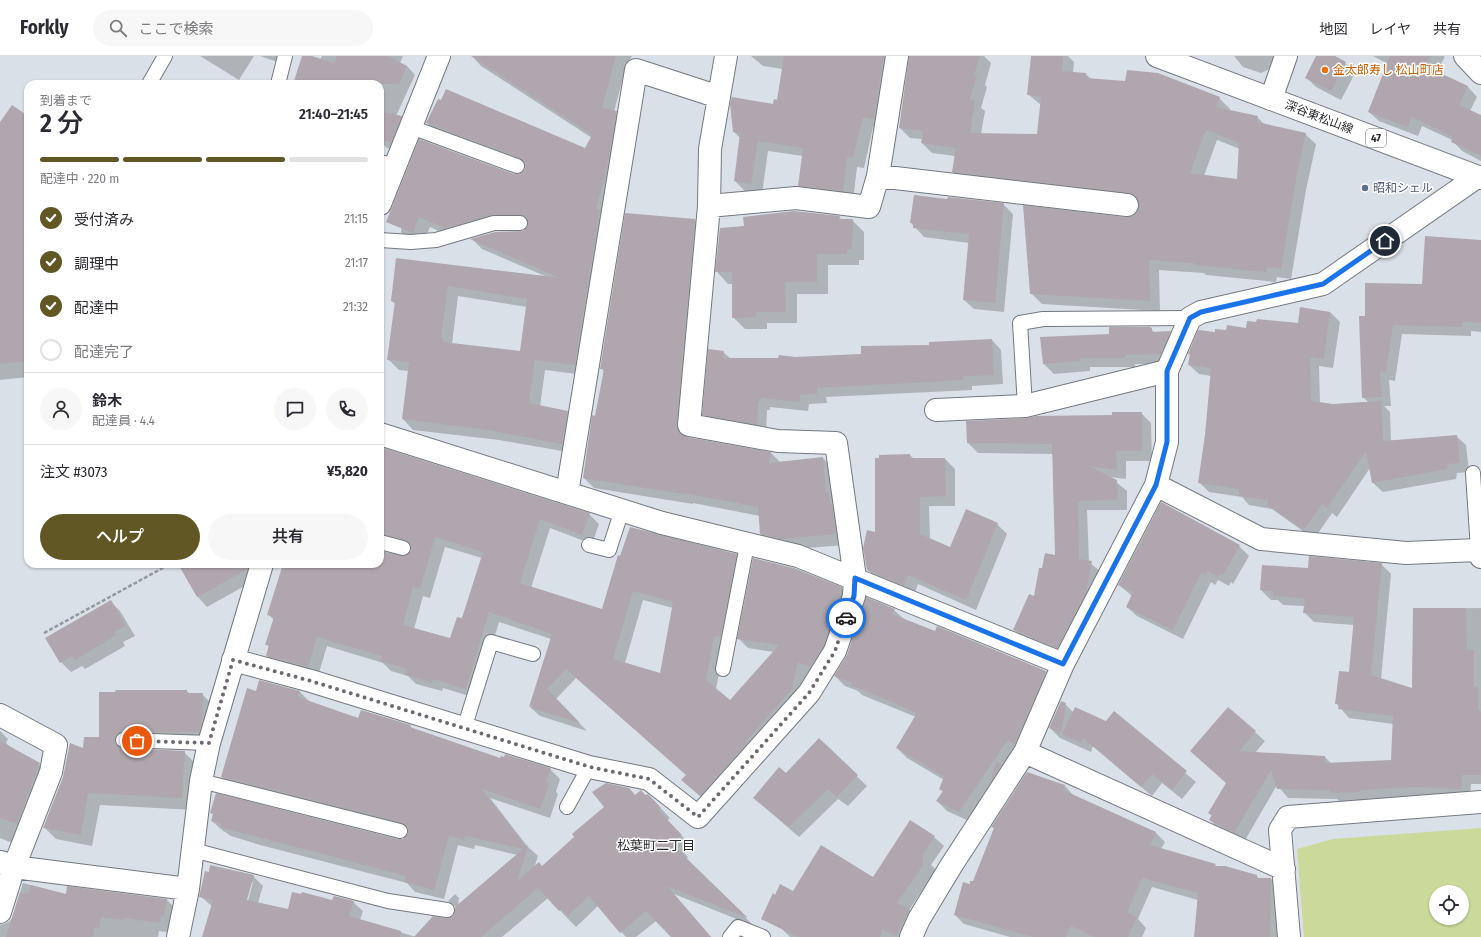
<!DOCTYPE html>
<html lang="ja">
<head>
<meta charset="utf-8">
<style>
	:root { --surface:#fff; --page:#f7f7f7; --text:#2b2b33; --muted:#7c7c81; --line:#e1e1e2; --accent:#615724 }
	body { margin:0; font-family:"Fira Sans Condensed","Noto Sans JP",sans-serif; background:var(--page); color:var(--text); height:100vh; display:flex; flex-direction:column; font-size:15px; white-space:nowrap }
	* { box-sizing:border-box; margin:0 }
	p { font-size:13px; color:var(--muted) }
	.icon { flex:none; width:22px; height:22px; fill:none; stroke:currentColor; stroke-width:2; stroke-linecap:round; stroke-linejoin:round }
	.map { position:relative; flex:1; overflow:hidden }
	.panel { position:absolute; left:24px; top:24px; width:360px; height:488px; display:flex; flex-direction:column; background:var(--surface); border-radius:12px; box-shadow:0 1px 3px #0004 }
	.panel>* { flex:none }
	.fabs { position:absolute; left:1429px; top:829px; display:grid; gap:8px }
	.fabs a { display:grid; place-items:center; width:40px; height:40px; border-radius:50%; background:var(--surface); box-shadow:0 1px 3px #0004; font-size:20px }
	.pin { position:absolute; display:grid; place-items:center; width:34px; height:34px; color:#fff; margin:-17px; border:2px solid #fff; border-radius:50%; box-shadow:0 1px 4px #0007 }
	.courier { position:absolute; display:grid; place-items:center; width:40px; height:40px; margin:-20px; border:3px solid #1a73e8; border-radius:50%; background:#fff; color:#222; box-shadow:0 1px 5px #0007 }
	.headline em { font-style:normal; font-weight:600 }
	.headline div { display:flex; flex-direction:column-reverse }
	.headline { display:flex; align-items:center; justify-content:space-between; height:68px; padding:0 16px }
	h1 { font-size:26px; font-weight:600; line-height:30px }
	.bar { display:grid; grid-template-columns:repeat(4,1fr); gap:6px 4px; align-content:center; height:48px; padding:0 16px }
	.bar i { height:5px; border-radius:3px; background:var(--line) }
	.bar .on { background:var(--accent) }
	.bar p { grid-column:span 4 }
	.line { display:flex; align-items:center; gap:10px; padding:0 16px; border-top:1px solid var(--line) }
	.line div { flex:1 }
	.round { display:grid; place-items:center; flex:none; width:42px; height:42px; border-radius:21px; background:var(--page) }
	ol { padding:0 16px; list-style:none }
	li { display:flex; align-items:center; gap:12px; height:44px }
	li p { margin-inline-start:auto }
	li .icon { padding:4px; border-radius:50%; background:var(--accent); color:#fff; stroke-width:4 }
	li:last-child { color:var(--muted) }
	li i { width:22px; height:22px; border:2px solid var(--line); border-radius:50% }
	.button { display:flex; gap:8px; margin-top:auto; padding:8px 16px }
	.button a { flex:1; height:46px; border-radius:24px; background:var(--accent); color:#fff; font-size:16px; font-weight:600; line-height:46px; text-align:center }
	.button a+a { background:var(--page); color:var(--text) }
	header { display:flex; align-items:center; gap:24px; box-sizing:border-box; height:56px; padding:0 20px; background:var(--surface); border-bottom:1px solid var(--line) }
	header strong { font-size:19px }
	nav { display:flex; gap:22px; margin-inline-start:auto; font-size:14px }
	.search { width:280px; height:36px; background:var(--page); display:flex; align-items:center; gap:10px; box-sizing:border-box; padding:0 14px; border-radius:22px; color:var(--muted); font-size:15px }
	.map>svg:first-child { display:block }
	.green { fill:#cbd99a; fill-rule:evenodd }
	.shadow { fill:#0003; fill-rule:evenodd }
	.building { fill:#afa7ad; fill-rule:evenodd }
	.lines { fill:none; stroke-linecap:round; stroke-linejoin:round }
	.service-casing { stroke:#747980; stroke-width:16 }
	.minor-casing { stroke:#747980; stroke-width:24 }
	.tertiary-casing { stroke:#747980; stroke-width:24 }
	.primary-casing { stroke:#747980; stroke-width:24 }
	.path { stroke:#95999f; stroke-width:2.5; stroke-dasharray:4 2; stroke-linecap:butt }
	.service { stroke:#fff; stroke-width:14 }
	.minor { stroke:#fff; stroke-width:22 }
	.tertiary { stroke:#fff; stroke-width:22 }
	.primary { stroke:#fff; stroke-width:22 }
	.done { stroke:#686b6f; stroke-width:4; stroke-dasharray:0 7.2 }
	.route { stroke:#1a73e8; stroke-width:5 }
	.food-dot { fill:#e8710a; stroke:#fff; stroke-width:1.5 }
	.service-dot { fill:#5c6f8a; stroke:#fff; stroke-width:1.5 }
	.labels { text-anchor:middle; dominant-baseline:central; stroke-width:3; stroke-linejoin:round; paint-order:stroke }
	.shield { fill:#fff; stroke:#6a6b6d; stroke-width:1 }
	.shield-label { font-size:11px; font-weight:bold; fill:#2a2c2f }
	.food-label { font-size:12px; fill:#c56008; stroke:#fff; text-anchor:start }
	.street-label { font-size:12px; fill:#2a2c2f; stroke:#fff }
	.service-label { font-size:12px; fill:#4e5e75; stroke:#fff; text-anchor:start }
	.neighbourhood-label { font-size:13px; fill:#2a2c2f; stroke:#fff }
</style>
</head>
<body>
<header>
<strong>Forkly</strong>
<div class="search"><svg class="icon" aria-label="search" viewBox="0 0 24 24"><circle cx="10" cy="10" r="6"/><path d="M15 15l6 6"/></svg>ここで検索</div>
<nav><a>地図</a><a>レイヤ</a><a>共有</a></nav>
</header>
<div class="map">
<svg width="1481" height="881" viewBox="0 0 1481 881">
	<rect width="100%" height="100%" fill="#dae0e7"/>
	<!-- green -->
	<path class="green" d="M1481 772V881H1304L1297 793 1333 783ZM1436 836H1462V862H1436Z"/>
	<!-- shadow -->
	<path class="shadow" d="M200 0H254L239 24Z
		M260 0H289L286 9Z
		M303 0 320 4 322 0H403L400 7 407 10 415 19 396 60 401 61 410 69 400 94 387 92 380 85 382 65 380 64V28H294Z
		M472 0H632L625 14 614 56 627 67 585 319 545 314 540 351 567 356 578 366 573 397 499 384 413 374 403 363 409 315 399 314 388 303 395 248 392 245 397 203 545 220 482 193 472 183 524 175 528 169H503L456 183 430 171 423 187H411L401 176 409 111 514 119 523 118 526 113V110L437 78 427 67 585 94 592 82 481 10ZM458 240 527 251 521 297 452 288Z
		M751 0H901L885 73 873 71 864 112 857 111 853 145 809 140 799 129 803 100 768 95 762 138 746 136 735 125 740 82 734 76 778 45 783 13 763 10Z
		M910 0H984L991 7 985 29 987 31 981 52 985 55 981 78 1038 79 1041 49 1028 38 1032 0H1068L1074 6 1073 17 1086 18 1091 23 1219 42 1230 53 1229 55 1257 61 1265 69 1305 78 1316 88 1306 134 1291 223 1277 221 1276 226 1206 219 1204 217 1159 214 1160 255 1042 248 1031 237 1126 162 1133 161 1138 157 1140 147 963 126 953 116 955 100 932 97 922 87V83L910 82 900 72ZM1217 84 1240 93 1238 124 1204 120Z
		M1234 0H1278L1274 11 1261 17 1243 11Z
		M1317 0H1333L1345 7 1355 17 1341 44 1316 31 1306 21Z
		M1373 0H1443L1445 1 1436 16 1468 31 1477 41 1470 55 1481 61V105L1462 95 1452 84 1422 70 1418 80 1379 65 1369 56 1388 8Z
		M28 61V321L0 324V68Z
		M1003 148 1013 158 1004 256 974 253 964 244 969 187 924 181 911 167Z
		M839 161 842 164H852L864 176V204H859V209H828V238H797V267H767V273H745L733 261V228H728L717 216 720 173Z
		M695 164 705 175 687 382 771 397 780 406 823 402 833 413 846 489 794 493 772 488 761 478 760 460 693 447V448L594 432 584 422 604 316 601 312Z
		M1481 185V276L1471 275V280L1402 278 1395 325 1389 324 1391 350H1384L1390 356 1391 385 1456 380 1466 389 1469 416 1457 417 1456 423 1383 436 1373 427 1370 412 1337 461 1332 457 1314 483 1272 453 1249 449 1242 441 1209 436 1199 426 1206 379 1211 320 1199 318 1189 309 1191 299 1189 298 1216 277 1299 268 1330 256 1340 266 1333 312 1319 310 1320 347 1333 349 1369 347 1363 341 1366 262 1423 229Z
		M1151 273 1155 277 1170 276 1180 286 1170 308H1135V311H1090V315L1054 318 1044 308 1110 279Z
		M992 284 1001 294 1003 328 972 330V334L826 341 827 347 809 348 808 355 770 351V354H767L766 378 713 368 704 358 723 296 731 303H779L862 299Z
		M1141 357 1151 367 1152 405H1126V423L1110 421 1127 435V454H1087L1089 506 1101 516 1067 601 1025 584 1015 574 1034 542 1043 513 1056 500 1054 398 978 397 968 387 1113 360Z
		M380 391 589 458 599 468 592 488 550 472 531 532 602 555 618 501 736 499 746 509 724 590 716 633 730 645 774 596 748 592 739 583 841 532 851 542 820 620 808 616 801 643 710 749 693 733 687 719 576 622 556 643 587 675 540 660 530 651 551 583 499 566 476 642 443 632 442 635 416 628 408 620 391 615 383 607 327 590 318 620 277 609 267 600 269 591 266 588 274 564 269 559 284 508H380ZM388 487 412 492V494L405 501 382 496 383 490ZM445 491 482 502 462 563 451 584 414 573 423 540 430 542ZM643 544 673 552 661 618 625 607Z
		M910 399 914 403H945L955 413V450H929L930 483 950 492 997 468 1007 478 976 554 918 528 914 539 878 524 868 514 876 477 880 400Z
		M1162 447 1239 490 1249 500 1233 528 1231 526 1229 530 1218 524 1215 529 1211 526 1183 583 1137 560 1127 551 1132 540 1119 529Z
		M179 508H249L257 523 207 551 198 541Z
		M1381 508 1391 518 1381 623 1412 634 1414 553 1481 552V728H1471L1470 742 1428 740 1369 743V745L1340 746 1337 743 1288 742 1277 729 1244 786 1219 773 1210 764 1212 760 1209 757 1227 727 1191 695 1228 652 1265 685 1255 697 1325 701 1332 708 1392 705 1393 668 1349 662 1336 647 1350 617 1354 569 1314 566 1304 556 1305 550 1283 549 1278 544H1271L1261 534 1309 513Z
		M110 545 120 555 135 580 123 586 125 590 85 613 82 610 71 616 61 606Z
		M894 554 905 564 935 577 937 571 1046 616 1056 626 969 765 947 755 937 745 943 736 940 733 944 724 907 702 897 692 916 661 862 639 858 635 845 630 835 620Z
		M260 625 300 636 310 646 359 663 410 670 414 674 501 703 550 713 560 723 556 736 558 738 550 762 490 742 528 791 538 800 534 812 542 811 636 740 648 739 670 762 667 765 691 789 684 797 688 801 686 804 754 870 674 838 711 881H672L656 865 636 881H626L598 850 576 871 548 842 502 881H203L213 851 200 840 253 820 263 830 258 847 289 855 333 845 353 846 363 855 360 864 416 881 454 860 456 851 448 845 455 838 459 842 458 850 518 799 475 789 474 793 458 789 444 843 415 836 407 827 260 789 231 780 222 774 212 765 214 759 211 756 398 784H403L409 778V775L232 731 222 721ZM251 826H253L247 849 245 848Z
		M187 635 190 638H202L214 650V678L128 691 127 694 184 696 196 708 194 754 100 749 92 790 56 783 44 771 84 693 100 682Z
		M1065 648 1074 657 1106 666 1114 657 1196 726 1182 743 1162 727 1152 740 1093 690 1091 696 1060 682 1050 672Z
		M0 675 8 683 6 687 9 690 39 708 49 718 15 788 0 782Z
		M819 684 867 730 848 750 838 743 799 781 754 742 786 719Z
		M1027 718 1065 730 1074 740 1155 776 1165 786 1161 793 1215 809 1218 811 1257 820 1259 823H1271L1281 832V881H1195L1198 844 1152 831 1138 863 1146 872 1142 881H1010L964 868 955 859 974 826Z
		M934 781 944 790 931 809 936 814 909 854 919 864 910 881H790L780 871 873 822Z
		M23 827 67 839 167 844 176 853 172 877 159 875 158 881H0V869L9 866 13 861Z"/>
	<!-- building -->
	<path class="building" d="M302 0H312L334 7 337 0H387L407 10 399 28H293Z
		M471 0H616L602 52 617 55 607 112 596 153 600 154 575 309 535 304 529 347 568 355 562 388 488 374 402 363 409 306 387 304 395 246 391 245 396 202 560 222 470 183 495 176 524 175 528 167 524 159H492L445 172 419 161 413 177 386 166 419 83 514 118H519L525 113V108L520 102 426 67 438 43 441 44 446 33 585 92 592 79ZM448 230 527 243 520 295 443 286V282H441Z
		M784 0H884L874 63 863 61 853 102 847 101 843 135 798 130 803 92 758 85 751 128 734 125 740 77 733 76 730 48 732 41 773 48 774 43 777 44Z
		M909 0H980L974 19 977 20 970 43 975 44 970 77 1037 78 1041 41 1027 39 1031 0H1063L1062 15 1086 17V22L1125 25 1127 14 1158 17 1220 41 1216 51 1258 60 1257 66 1306 77 1296 123 1281 213 1267 211 1266 216 1194 209V207L1149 204 1150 245 1030 238 1023 149 1126 161 1132 160 1137 156 1139 150 1138 144 1134 139 1128 137 952 116 956 92 921 87 923 75 899 72ZM1206 74 1239 87 1237 123 1190 117Z
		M1316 0H1335L1346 6 1331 35 1305 22Z
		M1390 0H1430L1425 10 1468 30 1459 49 1481 59V100L1451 86 1453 81 1412 61 1408 71 1368 56Z
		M12 49 28 60V305L0 308V66Z
		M382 56 402 60 391 86 380 84Z
		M914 139 947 143 948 141 1004 147 995 247 963 244 969 178 913 172V167H910Z
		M794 155 840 160 839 163H853L852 193H847V198H817V226H785L786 256H756V261L732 262V216H715L720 172 744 170 743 161Z
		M625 157 695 163 677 368 678 374 687 381 771 396 769 407 823 401 826 436 829 435 830 448H832L836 478 782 483 760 478 758 451 683 437V438L583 422 592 359 595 360 604 313H600Z
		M1425 180 1481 184V267L1462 266V271L1393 269 1386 316 1380 315 1382 341 1362 342 1359 260H1365V227L1422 228Z
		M1300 251 1330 256 1324 303 1310 301 1311 345 1333 348 1381 345 1383 385 1457 379 1460 407 1448 408 1447 413 1372 427 1366 395 1327 452 1322 448 1304 474 1267 449 1268 441 1266 444 1239 440V433L1198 427 1205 379 1211 312 1188 309 1190 298H1188L1198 274 1215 276V273L1226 274 1227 269 1246 272 1247 265 1256 266 1257 263 1298 267Z
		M1109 271H1150L1152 272V276L1171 275 1161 298 1125 299V302H1080V305L1043 308 1040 281 1109 278Z
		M992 283 994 319 963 320V324L817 332V338L800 339 799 346 761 342V345H758L757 369 702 359 708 293 724 295 723 302H778L779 299 795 301 861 298V290L929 289V286Z
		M1112 356H1142V395H1116L1117 414 1089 410 1117 424 1118 444 1078 445 1079 503 1092 505 1086 537 1057 592 1013 574 1029 538 1034 540 1039 512H1042L1045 497 1055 499 1052 388 967 387 966 365 1026 362 1036 360 1112 359Z
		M380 391 590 457 582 479 540 463 520 527 602 553 618 499 620 500 630 471 737 498 721 580 714 581 706 624 730 644 779 589 737 583 753 502 794 512 842 531V538L824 590 810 611 798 606 792 633 746 685 748 686 700 740 681 724 686 719 566 613 547 633 580 667 532 652 533 650 531 649 529 651 552 578 489 556 466 633 433 623 432 626 405 619 407 613 380 605 382 600 317 581 308 611 266 600 269 589H265L274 561 267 559 283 508H380V495L405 500 411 495V489L406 484 380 478ZM435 481 483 496 462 562 457 561 450 582 403 569 413 531 420 533ZM633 535 673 546 660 617 613 603Z
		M910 398V402H945L946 440 920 441V478L950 491 966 453 998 467 966 544 908 519 904 530 867 514 863 492 867 474 875 476V402H879V399Z
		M1161 446 1240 489 1223 519 1221 517 1218 521 1208 515 1205 519 1201 517 1173 574 1126 551 1133 536 1118 529Z
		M1309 500 1382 507 1371 619 1412 632 1413 552H1466L1467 594H1474V631H1478V654H1481V719H1462L1461 733 1418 731 1360 734V736L1330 737V734L1277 733 1271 714 1234 777 1209 764 1212 759 1208 757 1226 727 1190 695 1228 651 1256 675 1239 695 1325 700V707L1391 704 1393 660 1338 653 1339 648H1335L1339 615 1349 616 1354 561 1303 557 1305 542 1273 540V535L1260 534 1262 509 1308 512Z
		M178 508H249L248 513 197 541Z
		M866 541 895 553 892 558 935 575 937 570 1046 615 1015 688 1007 685 959 756 936 745 943 735 939 733 944 721 896 692 917 657 851 629 852 627 834 620 847 599Z
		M111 544 126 570 114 576 116 579 75 604 72 600 60 607 45 582Z
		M259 624 300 635 298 641 358 662 361 654 411 669 410 671 500 702 501 700 504 701 505 698 551 712 546 726 549 728 540 753 482 733 526 791 528 789 527 792 530 795 527 794 517 825 539 806 542 810 574 781 572 778 604 751 592 736 606 727 629 732 635 739 641 734 645 739 648 738 661 752 658 754 682 779 674 786 679 791 677 793 748 862 667 830 711 881H671L646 855 620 877 589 840 568 859 562 853 559 855 538 832 481 881H414L433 860 446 862 453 860 455 851 523 793 465 780 464 784 449 780 434 834 404 826 406 820 250 779 220 771 221 768 211 765 213 758 210 757 216 737 398 783H403L408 777V772L402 767 221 721 247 632 256 635Z
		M116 634H187V637H203L202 665 199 676H123L116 679 115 683 116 688 122 692 185 695 182 742 88 737 81 779 43 772 63 721 70 687 83 692 84 681H99V636H115Z
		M1061 645 1066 647 1061 677 1049 672Z
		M1075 651 1106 665 1114 655 1187 715 1172 734 1152 718 1141 731 1083 682 1081 687 1062 678Z
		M819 682 858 719 837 741 828 733 789 771 753 742 779 711 786 717Z
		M0 685 40 707 17 768 0 762Z
		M996 706 1002 708 990 726Z
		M1027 716 1065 729 1063 734 1156 776 1150 789 1216 808 1214 810H1225L1257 819V822H1271L1270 881H1194L1198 837 1142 822 1127 856 1137 861 1128 881H1094L1071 870 1066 881H1033L954 859 963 826 970 828V825H973L994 772 991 771Z
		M910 764 935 780 922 800 923 801V809L897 847 910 853 896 880 883 874 880 881H798L761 863 773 837 775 839 780 828 793 835 821 789 873 821Z
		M210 809 254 819 247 844 288 853 292 836 301 838 302 836 332 844 334 840 354 845 349 860 401 875 400 881H202L213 844 199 841 205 815 209 816Z
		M31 829 66 838 67 830 167 843 164 860H161L160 867 124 862 123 864 101 861 99 872 94 871 93 881H6L20 836 28 838Z"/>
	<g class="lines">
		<defs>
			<path id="service" d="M149 28 165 0
				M278 28 285 0
				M411 71 517 110
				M380 106 397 110
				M380 184 411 186 436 184 494 167H520
				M1025 350 1020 267 1043 263 1190 262
				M1473 417 1478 494
				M380 486 403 492
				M589 489 609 494 622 454
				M723 613 747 489
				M464 673 491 586 533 598
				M123 684 209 687
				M201 725 400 775
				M567 751 589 711
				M193 794 388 845 447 854
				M730 881 738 871 763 881"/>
			<path id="minor" d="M1465 0 1481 17
				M878 120 1127 149
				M380 148 439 0
				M709 150 796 142 869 151 878 120 897 0
				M936 354 1025 350 1167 315
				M380 378 662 467 798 500 1063 608
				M1156 429 1261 483 1406 497 1478 494 1481 501
				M567 437 636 14 719 41
				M233 604 311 625 589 711 649 723 698 761 809 637 835 595 854 540 855 522 836 387 778 385 689 369 709 150 710 93 726 0
				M0 659 56 689 51 716 14 811 0 856
				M1025 696 1284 813
				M1 806 14 811 188 833
				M178 881 188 833 201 725 209 687 262 508
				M911 881 919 863 951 810 1025 696 1063 608 1156 429 1167 386V315L1190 262 1201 256 1323 228 1477 121
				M1289 881 1280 774 1288 761 1481 746"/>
			<path id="tertiary" d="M1271 43 1286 0"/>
			<path id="primary" d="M1157 0 1481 122"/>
		</defs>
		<!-- service casing -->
		<use href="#service" class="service-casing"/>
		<!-- minor casing -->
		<use href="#minor" class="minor-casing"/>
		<!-- tertiary casing -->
		<use href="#tertiary" class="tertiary-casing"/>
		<!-- primary casing -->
		<use href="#primary" class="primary-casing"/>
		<!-- path -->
		<path class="path" d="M44 577 170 508"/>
		<!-- service -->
		<use href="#service" class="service"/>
		<!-- minor -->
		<use href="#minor" class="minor"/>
		<!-- tertiary -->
		<use href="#tertiary" class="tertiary"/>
		<!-- primary -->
		<use href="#primary" class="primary"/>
	</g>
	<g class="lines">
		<!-- done -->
		<path class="done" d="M137 685 209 687 233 604 311 625 590 711 649 723 698 761 809 637 835 595 846 562"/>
		<!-- route -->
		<path class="route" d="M846 562 854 540 855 522 1063 608 1156 429 1167 386V315L1190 262 1201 256 1323 228 1385 185"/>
	</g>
	<!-- markers -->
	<circle class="food-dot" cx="1325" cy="14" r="4"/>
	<circle class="service-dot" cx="1365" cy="132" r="4"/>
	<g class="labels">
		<!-- shield labels -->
		<rect class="shield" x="1366" y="73" width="20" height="18" rx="3"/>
		<g class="shield-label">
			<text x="1376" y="82">47</text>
		</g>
		<!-- food labels -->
		<g class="food-label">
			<text x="1333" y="14">金太郎寿し 松山町店</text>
		</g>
		<!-- street labels -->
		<g class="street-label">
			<text transform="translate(1319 61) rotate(21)">深谷東松山線</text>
		</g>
		<!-- service labels -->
		<g class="service-label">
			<text x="1373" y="132">昭和シェル</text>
		</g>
		<!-- neighbourhood labels -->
		<g class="neighbourhood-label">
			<text x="656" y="789">松葉町二丁目</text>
		</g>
	</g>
</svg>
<div class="fabs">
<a><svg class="icon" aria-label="locate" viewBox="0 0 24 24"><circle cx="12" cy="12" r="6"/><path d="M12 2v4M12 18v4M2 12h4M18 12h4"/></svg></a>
</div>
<div class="pin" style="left:137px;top:685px;background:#ea580c"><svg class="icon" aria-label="bag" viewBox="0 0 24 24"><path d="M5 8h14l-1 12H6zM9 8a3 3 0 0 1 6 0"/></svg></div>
<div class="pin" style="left:1385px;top:185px;background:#1f2937"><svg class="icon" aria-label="home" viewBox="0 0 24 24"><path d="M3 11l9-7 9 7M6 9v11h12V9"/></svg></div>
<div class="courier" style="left:846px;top:562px"><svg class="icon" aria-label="car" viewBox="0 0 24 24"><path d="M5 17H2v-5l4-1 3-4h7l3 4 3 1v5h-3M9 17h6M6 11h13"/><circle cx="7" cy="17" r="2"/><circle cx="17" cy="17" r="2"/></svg></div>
<section class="panel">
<div class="headline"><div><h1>2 分</h1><p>到着まで</p></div><em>21:40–21:45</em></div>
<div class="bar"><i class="on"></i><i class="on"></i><i class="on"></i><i></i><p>配達中 · 220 m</p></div>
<ol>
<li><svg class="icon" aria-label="check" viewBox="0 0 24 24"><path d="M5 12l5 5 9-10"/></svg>受付済み<p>21:15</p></li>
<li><svg class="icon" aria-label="check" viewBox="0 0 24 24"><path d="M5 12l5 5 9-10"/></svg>調理中<p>21:17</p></li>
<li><svg class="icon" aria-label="check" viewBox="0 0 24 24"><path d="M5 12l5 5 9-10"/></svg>配達中<p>21:32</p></li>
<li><i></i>配達完了</li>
</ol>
<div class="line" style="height:72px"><a class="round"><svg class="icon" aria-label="person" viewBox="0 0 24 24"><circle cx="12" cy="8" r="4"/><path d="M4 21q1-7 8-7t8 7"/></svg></a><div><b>鈴木</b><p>配達員 · 4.4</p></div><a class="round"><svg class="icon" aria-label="chat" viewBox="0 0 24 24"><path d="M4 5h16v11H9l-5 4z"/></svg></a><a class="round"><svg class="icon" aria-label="phone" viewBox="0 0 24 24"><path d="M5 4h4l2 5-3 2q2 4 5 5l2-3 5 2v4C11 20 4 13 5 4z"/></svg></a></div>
<div class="line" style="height:52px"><div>注文 #3073</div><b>¥5,820</b></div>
<div class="button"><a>ヘルプ</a><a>共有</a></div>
</section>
</div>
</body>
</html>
